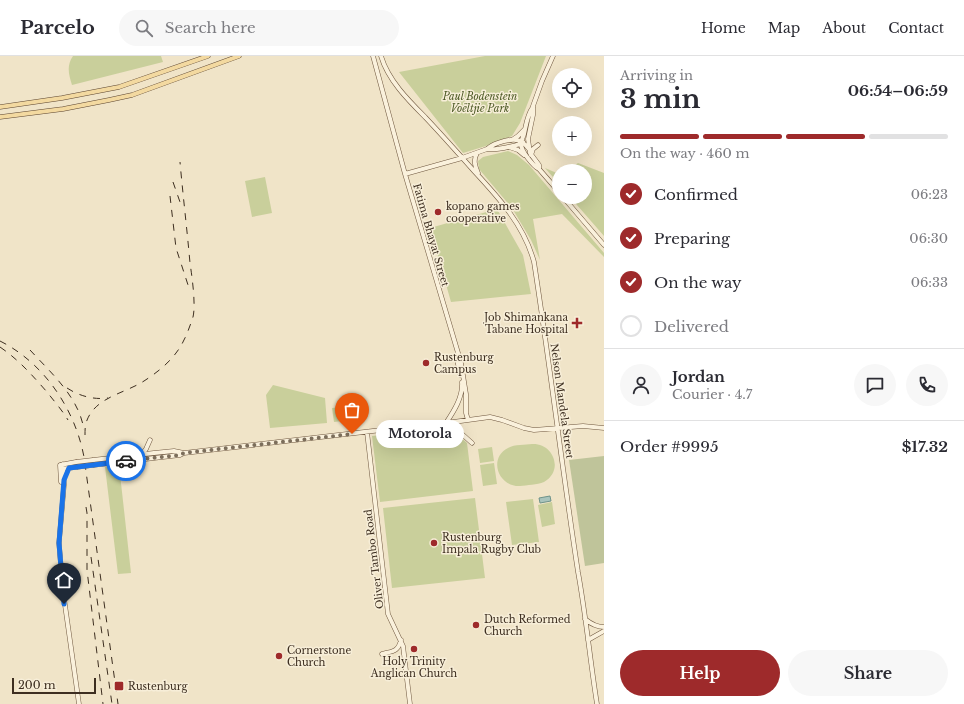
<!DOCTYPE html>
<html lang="en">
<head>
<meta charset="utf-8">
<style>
	:root { --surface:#fff; --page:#f7f7f7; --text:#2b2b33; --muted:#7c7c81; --line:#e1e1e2; --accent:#9e2a2b }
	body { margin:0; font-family:"Libre Baskerville",serif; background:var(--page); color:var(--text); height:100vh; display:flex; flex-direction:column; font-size:15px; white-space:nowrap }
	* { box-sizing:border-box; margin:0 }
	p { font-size:13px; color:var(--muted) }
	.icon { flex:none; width:22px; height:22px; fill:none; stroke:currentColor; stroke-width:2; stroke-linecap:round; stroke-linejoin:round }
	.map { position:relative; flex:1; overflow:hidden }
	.panel { display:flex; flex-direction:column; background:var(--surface); width:360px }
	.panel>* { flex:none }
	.fabs { position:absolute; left:552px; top:12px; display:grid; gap:8px }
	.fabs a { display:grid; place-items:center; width:40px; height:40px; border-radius:50%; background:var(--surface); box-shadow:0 4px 16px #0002; font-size:20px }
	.scale { position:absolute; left:12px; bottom:10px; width:84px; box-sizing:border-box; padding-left:4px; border:2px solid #3d2e20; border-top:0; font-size:11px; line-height:14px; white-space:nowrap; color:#3d2e20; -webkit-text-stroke:3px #f7eed8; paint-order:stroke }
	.pin { position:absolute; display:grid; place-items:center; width:34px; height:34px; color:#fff; margin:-41px -17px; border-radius:50% 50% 50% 0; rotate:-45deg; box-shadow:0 0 4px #0007 }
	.pin .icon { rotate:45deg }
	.courier { position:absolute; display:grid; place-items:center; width:40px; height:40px; margin:-20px; border:3px solid #1a73e8; border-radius:50%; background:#fff; color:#222; box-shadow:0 1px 5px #0007 }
	.bubble { position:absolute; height:28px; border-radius:14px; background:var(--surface); box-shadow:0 4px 16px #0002; font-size:13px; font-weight:700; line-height:28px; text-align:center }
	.headline em { font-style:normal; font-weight:700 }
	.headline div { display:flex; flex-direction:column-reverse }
	.headline { display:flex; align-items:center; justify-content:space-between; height:68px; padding:0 16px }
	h1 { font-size:26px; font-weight:700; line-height:30px }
	.bar { display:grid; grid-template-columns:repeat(4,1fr); gap:6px 4px; align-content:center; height:48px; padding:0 16px }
	.bar i { height:5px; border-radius:3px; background:var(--line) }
	.bar .active { background:var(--accent) }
	.bar p { grid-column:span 4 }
	.line { display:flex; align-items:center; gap:10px; padding:0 16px; border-top:1px solid var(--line) }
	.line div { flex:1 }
	.round { display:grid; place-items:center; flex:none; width:42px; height:42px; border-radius:21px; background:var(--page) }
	ol { padding:0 16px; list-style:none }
	li { display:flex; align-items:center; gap:12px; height:44px }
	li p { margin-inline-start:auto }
	li .icon { padding:4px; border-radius:50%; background:var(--accent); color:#fff; stroke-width:4 }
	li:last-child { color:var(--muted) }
	li i { width:22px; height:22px; border:2px solid var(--line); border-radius:50% }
	.action { display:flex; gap:8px; margin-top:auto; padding:8px 16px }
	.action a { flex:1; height:46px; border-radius:24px; background:var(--accent); color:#fff; font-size:16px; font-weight:700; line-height:46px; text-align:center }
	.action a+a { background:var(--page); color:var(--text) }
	header { display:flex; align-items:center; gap:24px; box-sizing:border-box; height:56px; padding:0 20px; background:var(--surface); border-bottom:1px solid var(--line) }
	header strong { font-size:19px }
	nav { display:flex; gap:22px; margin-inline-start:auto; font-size:14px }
	.search { width:280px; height:36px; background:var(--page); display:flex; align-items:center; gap:10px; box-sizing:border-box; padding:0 14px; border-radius:22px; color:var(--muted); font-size:15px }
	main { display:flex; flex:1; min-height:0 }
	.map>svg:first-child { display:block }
	.green { fill:#c9cf9b }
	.cemetery { fill:#bfc49a }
	.water { fill:#a9c4bc; stroke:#6f938a }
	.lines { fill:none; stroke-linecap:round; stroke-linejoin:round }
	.secondary-casing { stroke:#6f573f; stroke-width:5 }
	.primary-casing { stroke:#5b4430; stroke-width:5 }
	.secondary { stroke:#faf1dc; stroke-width:4 }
	.primary { stroke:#f3d9a0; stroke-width:4 }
	.rail { stroke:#3d2e20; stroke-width:1; stroke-dasharray:7 7; stroke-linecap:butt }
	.secondary-bridge-casing { stroke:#6f573f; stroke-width:5; stroke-linecap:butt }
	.secondary-bridge { stroke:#faf1dc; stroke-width:4 }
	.done { stroke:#7c6e5b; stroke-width:4; stroke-dasharray:0 7.2 }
	.route { stroke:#1a73e8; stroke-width:5 }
	.poi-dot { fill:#9e2a2b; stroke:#f7eed8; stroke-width:1.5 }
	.labels { text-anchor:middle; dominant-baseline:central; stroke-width:3; stroke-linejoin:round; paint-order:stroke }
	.park-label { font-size:10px; font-style:italic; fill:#4d5a26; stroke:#f7eed8 }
	.poi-label { font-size:10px; fill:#3d2e20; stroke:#f7eed8; text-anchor:start }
	.street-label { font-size:10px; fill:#3d2e20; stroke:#f7eed8 }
</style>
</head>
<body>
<header>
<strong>Parcelo</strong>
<div class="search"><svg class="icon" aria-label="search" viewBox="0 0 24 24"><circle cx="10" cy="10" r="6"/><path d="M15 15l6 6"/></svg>Search here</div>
<nav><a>Home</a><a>Map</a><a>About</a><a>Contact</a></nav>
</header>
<main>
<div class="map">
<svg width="604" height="648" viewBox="0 0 604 648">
	<rect width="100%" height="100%" fill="#f0e4c8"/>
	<!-- green -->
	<path class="green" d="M73 0H161L163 6 72 29C69 19 66 10 73 0Z
		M485 0H546L520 67 512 80 486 90 463 97 399 16Z
		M508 95 517 99 529 109 604 197V201L562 158 533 163 540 204 531 184 512 152 479 113 478 105 483 101Z
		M578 107 604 117V180L570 141H585V115H567Z
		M545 112 559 118V128Z
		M265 121 272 157 252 161 245 125Z
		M497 153 523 199 531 238 451 246 430 172Z
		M273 329 325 342 327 367 270 372 266 339Z
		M358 349 359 363 334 366 332 352Z
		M450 372 467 387 473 435 380 446 372 380Z
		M532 388C554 387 564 415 544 426 537 429 527 429 520 430 498 431 488 402 508 392 515 388 525 389 532 388Z
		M492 391 494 405 480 407 478 393Z
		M494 407 497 428 483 430 480 409Z
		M119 409 131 517 118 518 105 411Z
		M475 442 485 522 392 532 383 452Z
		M533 443 539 486 512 489 506 446Z
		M552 446 555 468 542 471 538 449Z"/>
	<!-- cemetery -->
	<path class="cemetery" d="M604 400V507L585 510 569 404Z"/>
	<!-- water -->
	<path class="water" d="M550 440 551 445 540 447 539 442Z"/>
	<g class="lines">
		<defs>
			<path id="secondary" d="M373 0 405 118 461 307 466 338V357L468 364
				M381 0C388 24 408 44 425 61 442 79 458 97 474 115 499 142 524 169 534 206 550 309 562 412 578 516 586 560 590 604 597 648
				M553 0 542 25 533 50V59L528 83 530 97 539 109V113L559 136
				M533 51C527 59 526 69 524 78 523 81 521 85 521 88 521 95 533 110 539 113
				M512 84 518 80 525 73
				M509 91 518 94 524 99
				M487 93C496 95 512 90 521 88L523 86
				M477 97C473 104 475 110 478 117
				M531 99 533 93 538 89
				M405 118 462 102 487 93C494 87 514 80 522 86 524 87 527 91 529 93
				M563 141 604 189
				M457 303 460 319
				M446 367C454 355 463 341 462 326
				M445 368 454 371 472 387
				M367 376 388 558 403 590 410 648
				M142 398 146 393 150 384
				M93 404 154 397 174 395 184 397
				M63 408 64 429 59 487 63 535 79 648
				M94 409 180 399 184 397 416 370 446 367 490 361 502 364 524 372 534 374 583 370 604 372
				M61 413 77 411
				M61 426 60 409 76 406
				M585 563C591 568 596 571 604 571
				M588 584 604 575
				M382 598C393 595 398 596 401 584"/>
			<path id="primary" d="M0 51 62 42 119 31 208 0
				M0 61 63 53 109 44 132 39 239 0"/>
		</defs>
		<!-- secondary casing -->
		<use href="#secondary" class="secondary-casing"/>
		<!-- primary casing -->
		<use href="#primary" class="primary-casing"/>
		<!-- secondary -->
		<use href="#secondary" class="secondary"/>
		<!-- primary -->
		<use href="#primary" class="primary"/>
		<!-- rail -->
		<path class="rail" d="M173 126 180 146
			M170 140 176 192 189 232
			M0 285C44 307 75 353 84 401L118 648
			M0 291C19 304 32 319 47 336 54 345 62 354 68 364
			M30 294C51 317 79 341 84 374
			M67 332C79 340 94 344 108 342
			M85 379C85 375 85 371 86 367 94 341 124 338 144 325 155 318 168 308 176 297 184 287 189 273 193 261 196 248 192 221 190 207 187 173 183 140 180 106
			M86 451 87 457V514L103 648
			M91 501 112 648"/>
		<defs>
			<path id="secondary-bridge" d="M76 406 93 404
				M77 411 94 409"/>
		</defs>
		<!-- secondary-bridge casing -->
		<use href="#secondary-bridge" class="secondary-bridge-casing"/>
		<!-- secondary-bridge -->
		<use href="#secondary-bridge" class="secondary-bridge"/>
	</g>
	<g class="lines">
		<!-- done -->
		<path class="done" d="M126 405 180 399 184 397 352 378"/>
		<!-- route -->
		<path class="route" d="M64 548 59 487 64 424 69 412 126 405"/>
	</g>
	<!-- markers -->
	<g class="poi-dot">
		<circle cx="438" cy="156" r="4"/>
		<path d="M575 261h4v4h4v4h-4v4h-4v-4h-4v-4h4z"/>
		<circle cx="426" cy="307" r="4"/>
		<circle cx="434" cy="487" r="4"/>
		<circle cx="476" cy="569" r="4"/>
		<circle cx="414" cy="593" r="4"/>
		<circle cx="279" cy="600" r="4"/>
		<rect x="114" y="625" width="10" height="10" rx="2"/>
	</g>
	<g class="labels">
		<!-- park labels -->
		<g class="park-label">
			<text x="480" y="40">Paul Bodenstein<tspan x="480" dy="12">Voëltjie Park</tspan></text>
		</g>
		<!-- poi labels -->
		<g class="poi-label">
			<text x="446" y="150">kopano games<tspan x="446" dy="12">cooperative</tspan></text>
			<text x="568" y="261" text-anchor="end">Job Shimankana<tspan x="568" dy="12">Tabane Hospital</tspan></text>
			<text x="434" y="301">Rustenburg<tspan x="434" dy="12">Campus</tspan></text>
			<text x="442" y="481">Rustenburg<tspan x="442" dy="12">Impala Rugby Club</tspan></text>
			<text x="484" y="563">Dutch Reformed<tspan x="484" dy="12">Church</tspan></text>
			<text x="287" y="594">Cornerstone<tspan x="287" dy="12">Church</tspan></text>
			<text x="414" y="605" text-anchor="middle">Holy Trinity<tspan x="414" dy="12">Anglican Church</tspan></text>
			<text x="128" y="630">Rustenburg</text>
		</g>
		<!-- street labels -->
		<g class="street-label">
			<text transform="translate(431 179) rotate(74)">Fatima Bhayat Street</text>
			<text transform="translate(562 345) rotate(82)">Nelson Mandela Street</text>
			<text transform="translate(374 503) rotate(-97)">Oliver Tambo Road</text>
		</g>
	</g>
</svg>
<div class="fabs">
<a><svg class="icon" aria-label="locate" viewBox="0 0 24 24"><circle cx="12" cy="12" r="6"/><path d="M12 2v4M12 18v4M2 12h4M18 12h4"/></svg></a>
<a>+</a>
<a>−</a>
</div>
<div class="scale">200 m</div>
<div class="pin" style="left:352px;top:378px;background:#ea580c"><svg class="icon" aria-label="bag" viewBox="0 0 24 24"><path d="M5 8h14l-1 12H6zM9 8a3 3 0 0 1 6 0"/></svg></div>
<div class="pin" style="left:64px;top:548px;background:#1f2937"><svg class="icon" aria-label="home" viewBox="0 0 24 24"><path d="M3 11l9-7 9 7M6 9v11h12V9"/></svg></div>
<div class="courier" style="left:126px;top:405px"><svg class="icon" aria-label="car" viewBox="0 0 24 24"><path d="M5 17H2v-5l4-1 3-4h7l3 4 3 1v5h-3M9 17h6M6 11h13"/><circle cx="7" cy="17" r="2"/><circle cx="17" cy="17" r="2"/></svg></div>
<div class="bubble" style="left:376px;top:364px;width:88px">Motorola</div>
</div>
<section class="panel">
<div class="headline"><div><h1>3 min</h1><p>Arriving in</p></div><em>06:54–06:59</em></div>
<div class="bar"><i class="active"></i><i class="active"></i><i class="active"></i><i></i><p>On the way · 460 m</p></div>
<ol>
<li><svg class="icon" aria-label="check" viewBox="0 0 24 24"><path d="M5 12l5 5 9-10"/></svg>Confirmed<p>06:23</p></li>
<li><svg class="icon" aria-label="check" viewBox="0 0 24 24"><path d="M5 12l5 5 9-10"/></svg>Preparing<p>06:30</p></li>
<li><svg class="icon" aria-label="check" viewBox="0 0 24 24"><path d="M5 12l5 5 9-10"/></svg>On the way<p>06:33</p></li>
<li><i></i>Delivered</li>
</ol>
<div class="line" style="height:72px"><a class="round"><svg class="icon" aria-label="person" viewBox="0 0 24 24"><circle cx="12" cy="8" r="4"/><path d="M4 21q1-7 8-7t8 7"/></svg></a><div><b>Jordan</b><p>Courier · 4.7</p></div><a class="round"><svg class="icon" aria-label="chat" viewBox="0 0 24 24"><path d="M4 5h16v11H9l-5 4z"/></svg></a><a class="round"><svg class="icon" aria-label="phone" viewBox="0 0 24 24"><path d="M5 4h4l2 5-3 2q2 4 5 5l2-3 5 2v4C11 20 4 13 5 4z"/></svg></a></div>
<div class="line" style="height:52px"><div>Order #9995</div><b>$17.32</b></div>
<div class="action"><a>Help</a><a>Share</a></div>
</section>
</main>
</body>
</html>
